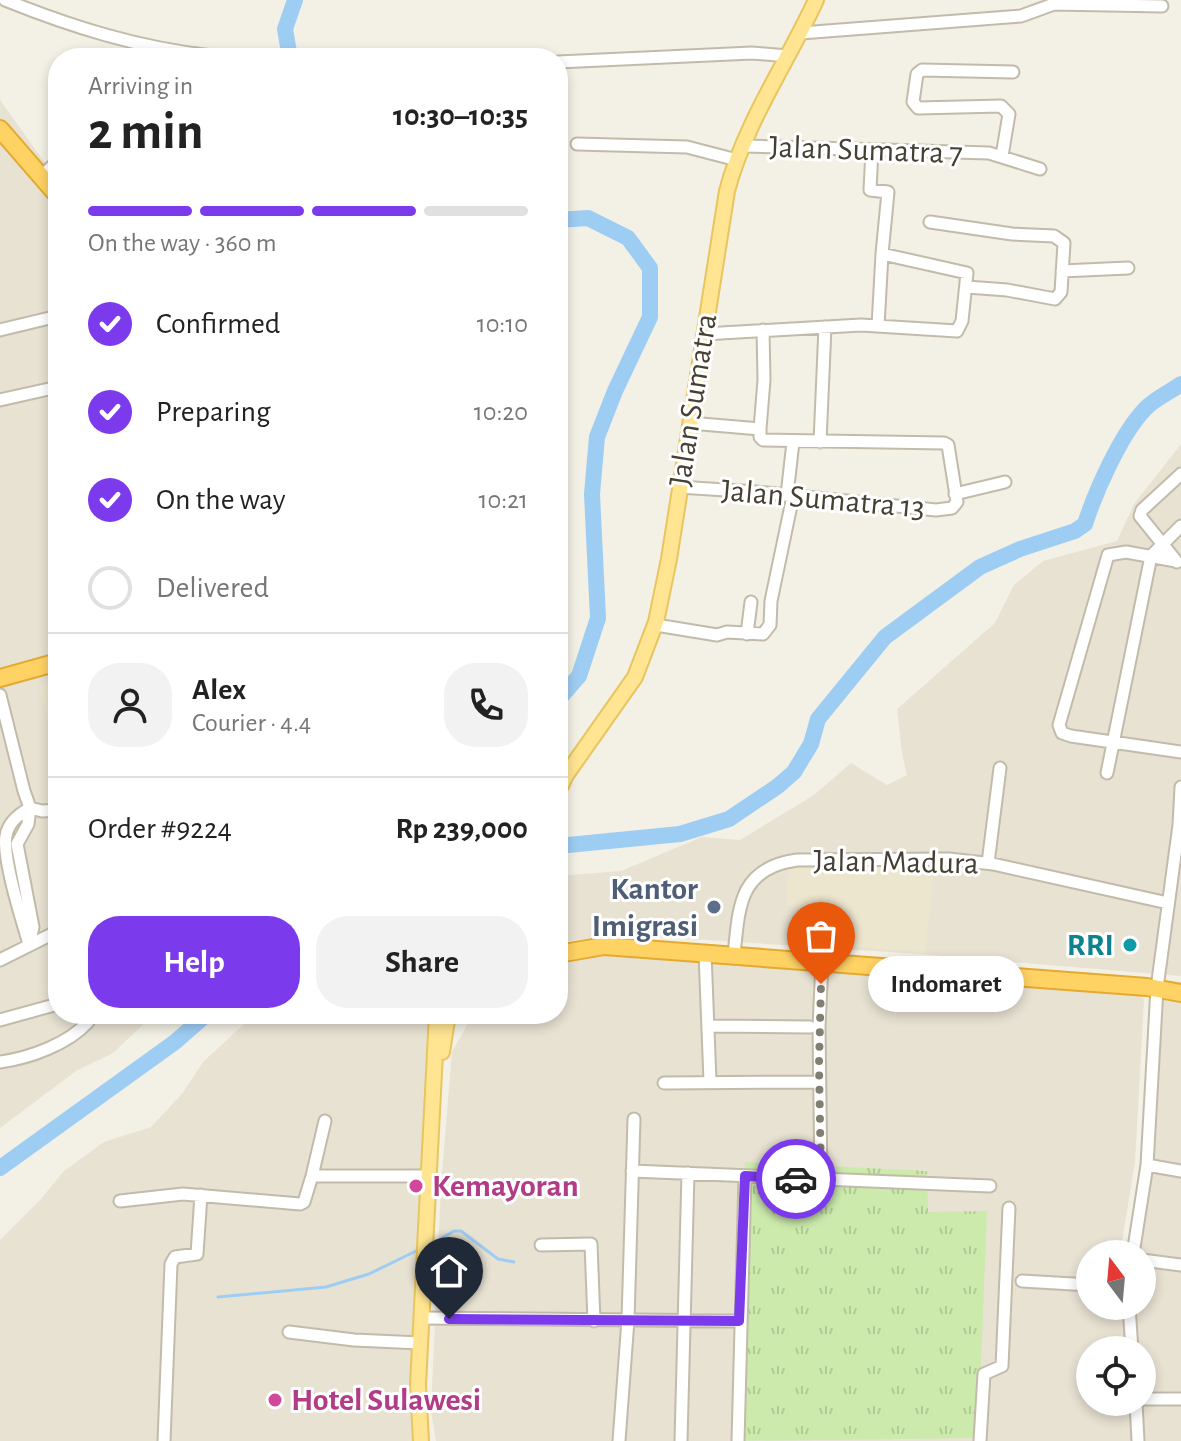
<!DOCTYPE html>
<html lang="en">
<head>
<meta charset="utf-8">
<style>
	:root { --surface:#fff; --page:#f2f2f2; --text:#222; --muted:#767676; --line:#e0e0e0; --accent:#7c3aed }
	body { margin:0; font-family:"Alegreya Sans",sans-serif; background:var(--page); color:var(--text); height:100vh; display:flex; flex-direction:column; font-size:30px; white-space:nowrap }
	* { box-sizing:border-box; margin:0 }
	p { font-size:26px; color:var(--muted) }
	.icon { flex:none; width:44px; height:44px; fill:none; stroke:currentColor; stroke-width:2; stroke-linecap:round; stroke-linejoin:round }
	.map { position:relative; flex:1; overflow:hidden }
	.drawer { position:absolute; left:48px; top:48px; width:520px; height:976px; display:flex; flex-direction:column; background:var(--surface); border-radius:32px; box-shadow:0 4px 12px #0003 }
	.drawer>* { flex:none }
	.needle { width:52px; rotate:344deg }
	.buttons { position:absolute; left:1076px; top:1240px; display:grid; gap:16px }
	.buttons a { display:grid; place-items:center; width:80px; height:80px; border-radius:50%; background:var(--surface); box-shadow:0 4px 12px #0003; font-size:40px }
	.pin { position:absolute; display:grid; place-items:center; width:68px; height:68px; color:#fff; margin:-82px -34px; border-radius:50% 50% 50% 0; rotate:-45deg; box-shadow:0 0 8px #0007 }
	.pin .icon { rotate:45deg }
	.courier { position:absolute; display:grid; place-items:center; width:80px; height:80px; margin:-40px; border:6px solid #7c3aed; border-radius:50%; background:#fff; color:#222; box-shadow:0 2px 10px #0007 }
	.bubble { position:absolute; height:56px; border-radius:28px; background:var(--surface); box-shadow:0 4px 12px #0003; font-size:26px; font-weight:700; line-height:56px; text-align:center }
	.overview em { font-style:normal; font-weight:700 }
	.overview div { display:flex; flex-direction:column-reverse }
	.overview { display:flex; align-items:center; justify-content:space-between; height:136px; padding:0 40px }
	h1 { font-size:52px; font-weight:700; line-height:60px }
	.bar { display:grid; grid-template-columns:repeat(4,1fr); gap:12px 8px; align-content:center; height:96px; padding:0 40px }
	.bar i { height:10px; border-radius:6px; background:var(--line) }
	.bar .current { background:var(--accent) }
	.bar p { grid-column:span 4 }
	.line { display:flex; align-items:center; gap:20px; padding:0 40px; border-top:2px solid var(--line) }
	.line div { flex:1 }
	.round { display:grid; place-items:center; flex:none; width:84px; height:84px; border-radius:32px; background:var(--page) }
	ol { padding:0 40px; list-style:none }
	li { display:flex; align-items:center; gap:24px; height:88px }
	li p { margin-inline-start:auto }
	li .icon { padding:8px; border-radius:50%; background:var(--accent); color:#fff; stroke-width:4 }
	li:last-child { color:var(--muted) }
	li i { width:44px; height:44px; border:4px solid var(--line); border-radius:50% }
	.button { display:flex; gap:16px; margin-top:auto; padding:16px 40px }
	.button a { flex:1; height:92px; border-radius:32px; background:var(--accent); color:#fff; font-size:32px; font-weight:700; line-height:92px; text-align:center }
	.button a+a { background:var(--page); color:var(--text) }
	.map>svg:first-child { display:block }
	.residential { fill:#e8e2d3 }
	.education { fill:#ede6ce }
	.grass { fill:url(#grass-tufts) }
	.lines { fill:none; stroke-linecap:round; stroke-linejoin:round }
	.stream { stroke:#9ecdf3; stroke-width:3 }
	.river { stroke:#9ecdf3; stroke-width:16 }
	.minor-casing { stroke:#c2bbaa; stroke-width:15 }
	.major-casing { stroke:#e8c55e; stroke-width:18 }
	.highway-casing { stroke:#e4a92f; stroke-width:20 }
	.minor { stroke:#fff; stroke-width:11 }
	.major { stroke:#ffe592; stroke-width:14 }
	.highway { stroke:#ffd264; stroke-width:16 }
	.done { stroke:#837e72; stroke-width:8; stroke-dasharray:0 14.4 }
	.route { stroke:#7c3aed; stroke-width:10 }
	.service-dot { fill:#5c6f8a; stroke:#fff; stroke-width:3 }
	.culture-dot { fill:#0f9aa8; stroke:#fff; stroke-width:3 }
	.hotel-dot { fill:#d1479c; stroke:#fff; stroke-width:3 }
	.labels { text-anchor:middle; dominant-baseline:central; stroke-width:6; stroke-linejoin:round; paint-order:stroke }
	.street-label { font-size:32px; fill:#464034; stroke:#fff }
	.service-label { font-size:32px; font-weight:bold; fill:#4e5e75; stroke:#fff; text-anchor:end }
	.culture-label { font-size:32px; font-weight:bold; fill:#0d838f; stroke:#fff; text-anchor:end }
	.hotel-label { font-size:32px; font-weight:bold; fill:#b23c85; stroke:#fff; text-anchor:start }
</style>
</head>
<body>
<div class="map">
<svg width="1181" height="1441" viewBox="0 0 1181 1441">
	<defs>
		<pattern id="grass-tufts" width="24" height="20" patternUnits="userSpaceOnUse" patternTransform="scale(2)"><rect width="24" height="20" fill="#cbeaac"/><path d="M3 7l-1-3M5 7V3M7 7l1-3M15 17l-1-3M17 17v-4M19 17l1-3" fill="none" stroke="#b0ca95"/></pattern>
	</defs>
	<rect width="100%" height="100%" fill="#f3f0e5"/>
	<!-- residential -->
	<path class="residential" d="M0 100 45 163 58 176V1014H158L148 1020 113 1053 76 1071 0 1128Z
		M1181 444V976L919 954 616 934 558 943V876L621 871 702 837 740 840 814 795 851 763 887 785 907 775 902 753 897 709 995 623 1014 585 1043 561 1117 541 1134 504Z
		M603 951 1133 988 1144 1000 1135 1162 1120 1254H1090V1306H1121L1127 1350H1090V1402H1131L1133 1441H436L431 1411 441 1185 452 1052 470 1020 478 1014H558V963Z
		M1157 988 1181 990V1441H1143L1140 1402 1142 1350H1135L1128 1306H1142V1254H1129L1146 1160Z
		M255 1014H433L415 1441H0V1240L40 1200 64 1171 104 1142 151 1127 182 1094 203 1062Z"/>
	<!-- education -->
	<path class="education" d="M58 680V724L49 726 39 685Z
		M806 866 934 868 925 953 849 946 852 911 786 906 788 868Z"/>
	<!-- grass -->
	<path class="grass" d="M745 1162 927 1171 928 1212 987 1211 978 1438 732 1441Z"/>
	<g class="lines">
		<!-- stream -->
		<path class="stream" d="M440 1239 454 1231H461L498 1259 514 1262
			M218 1297 326 1287 369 1274 418 1250"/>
		<!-- river -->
		<path class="river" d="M290 58 285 29 295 0
			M558 220 588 218 628 238 650 268V317L615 391 597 437 592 494 598 618 579 676 558 700
			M558 846 680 834 729 819 778 786 794 772 811 744 818 719 885 637 980 567 1020 549 1075 531 1085 524C1096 490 1121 434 1145 409 1154 399 1170 392 1181 384
			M0 1168 175 1042 207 1014"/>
		<defs>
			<path id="minor" d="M5 0C72 27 139 48 212 56
				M801 33 1021 16 1054 4 1162 6
				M409 57 413 58
				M558 62 752 53 788 56
				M577 144 687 147 737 160
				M744 146 989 153 1040 169
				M872 150 870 190 888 192 882 254
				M1002 156 1009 114 1001 106 918 108 913 102 917 74 922 70 1013 72
				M40 177 58 161
				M930 222 1012 234 1054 236 1064 243 1061 292 1055 299 1007 290 967 287
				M1062 271 1128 268
				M0 330 58 316
				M704 334 861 325 957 331 962 321 967 273 882 254 878 326
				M0 400 58 387
				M760 429 764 380 763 330
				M820 442 825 327
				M679 487 756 492 936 510 952 508 957 502 948 445 944 443 763 440 760 437V429L690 423
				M955 494 1005 482
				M787 495 793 442
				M1176 561 1126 552 1108 555 1059 725 1062 733 1071 736 1181 752
				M1177 562 1140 516 1142 510 1181 474
				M656 625 717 635 727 632 763 634 770 625 771 601 793 496
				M747 634 751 602
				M0 695 24 791 30 808 28 824 17 844 33 927 29 944
				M1107 773 1151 556 1181 526
				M988 863 1000 768
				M29 944C22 920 2 858 6 836 8 822 19 814 30 808L42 811 58 810
				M705 953 710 1081
				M734 955C739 906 739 868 797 860L949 859 993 864 1168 903
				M0 960 58 931
				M0 1020 58 1004
				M709 1026 810 1027
				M0 1062C30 1058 68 1044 88 1022V1014
				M664 1083 819 1082
				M1147 1165 1181 1171
				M632 1171 990 1186
				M312 1176 325 1121
				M821 1180 819 1027 822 962
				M120 1201 183 1194 300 1204 304 1202 312 1176H429
				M541 1245 591 1244 594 1321
				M1133 1254 1147 1165 1157 988 1179 825 1181 787
				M1142 1260 1181 1265
				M1022 1281 1090 1285
				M1129 1306 1132 1350
				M421 1318 739 1321
				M289 1332 354 1340 420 1343
				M1142 1399H1181
				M1136 1402 1138 1441
				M164 1441 171 1264 175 1257 197 1254 201 1195
				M619 1441 628 1320 634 1119
				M681 1441 688 1173
				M738 1441 745 1176
				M980 1441 984 1374 1002 1366 1009 1208"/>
			<path id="major" d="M558 792 566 775 635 677 656 622 669 559 727 191C745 123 787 63 816 0
				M442 1052 448 1014
				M421 1441 418 1385 437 1014"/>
			<path id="highway" d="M0 129 58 196
				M0 678 58 662
				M558 954 604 946 1147 987 1181 993"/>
		</defs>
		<!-- minor casing -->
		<use href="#minor" class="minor-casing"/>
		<!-- major casing -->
		<use href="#major" class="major-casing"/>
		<!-- highway casing -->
		<use href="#highway" class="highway-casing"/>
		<!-- minor -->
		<use href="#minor" class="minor"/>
		<!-- major -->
		<use href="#major" class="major"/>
		<!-- highway -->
		<use href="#highway" class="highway"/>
	</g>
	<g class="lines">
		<!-- done -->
		<path class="done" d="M796 1179 821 1180 819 1064 821 984"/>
		<!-- route -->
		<path class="route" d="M449 1319 739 1321 745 1176 796 1179"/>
	</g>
	<!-- markers -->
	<circle class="service-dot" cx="714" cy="907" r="8"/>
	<circle class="culture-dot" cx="1130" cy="945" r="8"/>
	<g class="hotel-dot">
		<circle cx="416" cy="1186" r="8"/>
		<circle cx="275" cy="1400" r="8"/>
	</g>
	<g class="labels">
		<!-- street labels -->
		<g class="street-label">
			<text transform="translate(866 150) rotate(2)">Jalan Sumatra 7</text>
			<text transform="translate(693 400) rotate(-81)">Jalan Sumatra</text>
			<text transform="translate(823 499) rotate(5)">Jalan Sumatra 13</text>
			<text transform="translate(896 862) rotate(1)">Jalan Madura</text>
		</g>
		<!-- service labels -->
		<g class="service-label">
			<text x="698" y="889">Kantor<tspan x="698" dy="37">Imigrasi</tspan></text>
		</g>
		<!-- culture labels -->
		<g class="culture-label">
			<text x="1114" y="945">RRI</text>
		</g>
		<!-- hotel labels -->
		<g class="hotel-label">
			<text x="432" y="1186">Kemayoran</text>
			<text x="291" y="1400">Hotel Sulawesi</text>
		</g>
	</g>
</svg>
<div class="buttons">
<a><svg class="needle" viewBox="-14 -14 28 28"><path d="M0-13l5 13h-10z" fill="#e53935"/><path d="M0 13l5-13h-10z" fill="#767676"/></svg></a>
<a><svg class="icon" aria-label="locate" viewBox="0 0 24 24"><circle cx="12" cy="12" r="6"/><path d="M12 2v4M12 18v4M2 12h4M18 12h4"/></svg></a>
</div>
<div class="pin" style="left:821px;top:984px;background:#ea580c"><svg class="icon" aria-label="bag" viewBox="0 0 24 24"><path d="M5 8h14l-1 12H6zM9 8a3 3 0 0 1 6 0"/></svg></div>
<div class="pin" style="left:449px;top:1319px;background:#1f2937"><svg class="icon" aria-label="home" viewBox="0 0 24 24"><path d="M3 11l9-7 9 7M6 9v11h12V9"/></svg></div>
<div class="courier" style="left:796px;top:1179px"><svg class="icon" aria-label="car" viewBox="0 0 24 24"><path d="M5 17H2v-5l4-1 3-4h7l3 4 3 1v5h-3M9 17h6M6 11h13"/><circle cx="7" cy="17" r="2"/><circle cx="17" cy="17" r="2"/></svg></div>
<div class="bubble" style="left:868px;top:956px;width:156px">Indomaret</div>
<section class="drawer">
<div class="overview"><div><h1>2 min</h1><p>Arriving in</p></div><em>10:30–10:35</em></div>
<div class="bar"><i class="current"></i><i class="current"></i><i class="current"></i><i></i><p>On the way · 360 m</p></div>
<ol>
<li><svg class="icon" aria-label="check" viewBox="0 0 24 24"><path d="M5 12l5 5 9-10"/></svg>Confirmed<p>10:10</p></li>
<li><svg class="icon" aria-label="check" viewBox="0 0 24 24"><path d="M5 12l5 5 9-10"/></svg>Preparing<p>10:20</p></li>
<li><svg class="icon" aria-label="check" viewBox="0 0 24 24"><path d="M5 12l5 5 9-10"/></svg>On the way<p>10:21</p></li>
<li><i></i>Delivered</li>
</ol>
<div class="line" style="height:144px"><a class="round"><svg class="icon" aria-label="person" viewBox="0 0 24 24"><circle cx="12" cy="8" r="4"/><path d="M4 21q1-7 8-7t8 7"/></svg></a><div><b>Alex</b><p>Courier · 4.4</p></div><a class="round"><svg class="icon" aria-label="phone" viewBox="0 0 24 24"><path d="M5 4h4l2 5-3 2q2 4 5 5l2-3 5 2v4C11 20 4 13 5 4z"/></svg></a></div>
<div class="line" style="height:104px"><div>Order #9224</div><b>Rp 239,000</b></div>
<div class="button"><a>Help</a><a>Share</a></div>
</section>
</div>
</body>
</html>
